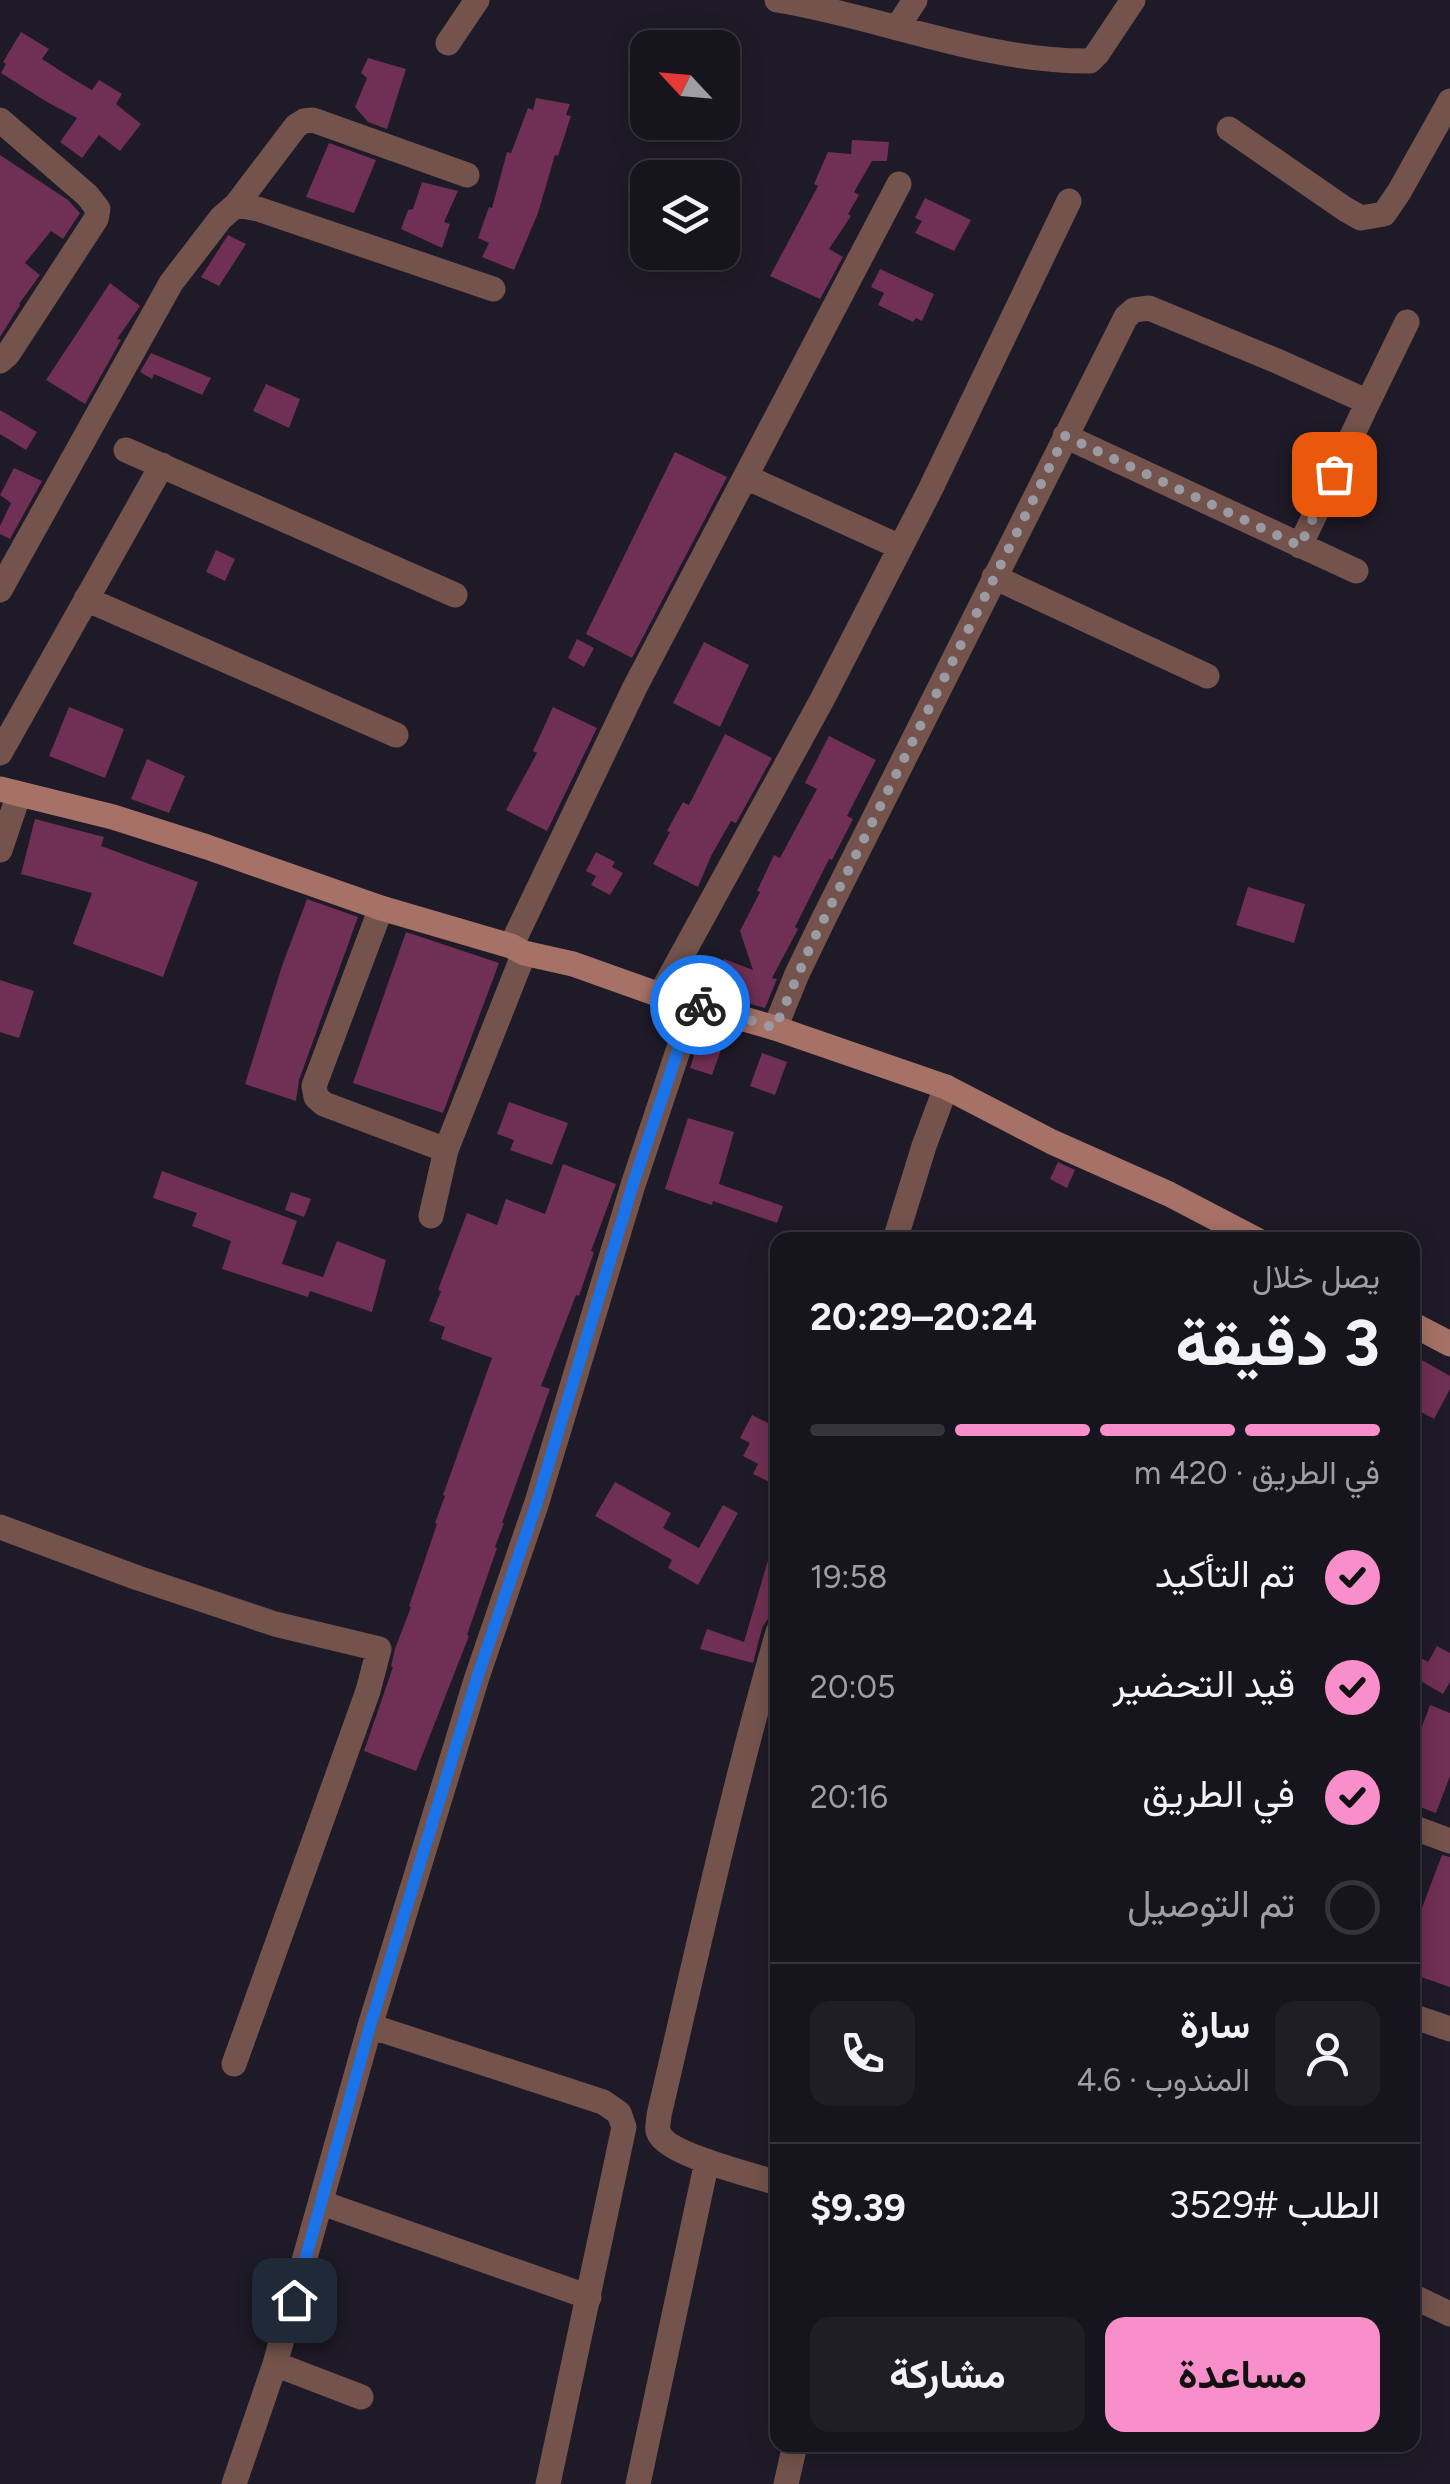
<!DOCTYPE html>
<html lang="ar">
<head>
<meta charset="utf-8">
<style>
	:root { --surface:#16141d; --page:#1f1d26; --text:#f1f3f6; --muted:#9e9ea4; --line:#35333b; --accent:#f98fca }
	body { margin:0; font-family:Figtree,Vazirmatn,sans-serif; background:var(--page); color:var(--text); direction:rtl; height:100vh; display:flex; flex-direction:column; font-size:38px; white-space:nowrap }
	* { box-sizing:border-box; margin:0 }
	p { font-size:32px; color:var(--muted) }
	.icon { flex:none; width:55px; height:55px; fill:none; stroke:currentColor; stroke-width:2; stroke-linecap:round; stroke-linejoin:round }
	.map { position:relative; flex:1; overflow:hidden; direction:ltr }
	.panel { position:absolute; left:770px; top:1232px; width:650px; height:1220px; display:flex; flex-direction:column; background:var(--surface); border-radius:20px; box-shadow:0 5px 25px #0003,0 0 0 2px var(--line); direction:rtl }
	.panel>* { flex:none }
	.needle { width:65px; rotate:296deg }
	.controls { position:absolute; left:630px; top:30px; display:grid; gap:20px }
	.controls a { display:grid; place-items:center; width:110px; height:110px; border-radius:20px; background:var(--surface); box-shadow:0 5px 25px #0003,0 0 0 2px var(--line); font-size:50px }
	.pin { position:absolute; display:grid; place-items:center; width:85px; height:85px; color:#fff; margin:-42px; border-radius:20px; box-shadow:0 5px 15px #0006 }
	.courier { position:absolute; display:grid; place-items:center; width:100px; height:100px; margin:-50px; border:8px solid #1a73e8; border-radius:50%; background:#fff; color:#222; box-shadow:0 2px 12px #0007 }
	.summary em { font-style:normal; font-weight:700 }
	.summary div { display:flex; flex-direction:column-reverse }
	.summary { display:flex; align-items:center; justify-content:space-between; height:170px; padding:0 40px }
	h1 { font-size:65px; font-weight:700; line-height:75px }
	.bar { display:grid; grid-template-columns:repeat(4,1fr); gap:15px 10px; align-content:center; height:120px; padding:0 40px }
	.bar i { height:12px; border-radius:8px; background:var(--line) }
	.bar .active { background:var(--accent) }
	.bar p { grid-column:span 4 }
	.line { display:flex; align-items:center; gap:25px; padding:0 40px; border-top:2px solid var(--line) }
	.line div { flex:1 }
	.round { display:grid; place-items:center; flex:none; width:105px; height:105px; border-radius:20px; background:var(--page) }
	ol { padding:0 40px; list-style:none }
	li { display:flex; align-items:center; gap:30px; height:110px }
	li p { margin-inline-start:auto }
	li .icon { padding:10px; border-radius:50%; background:var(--accent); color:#111; stroke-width:4 }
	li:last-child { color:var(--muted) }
	li i { width:55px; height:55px; border:5px solid var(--line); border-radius:50% }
	.cta { display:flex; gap:20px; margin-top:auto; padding:20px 40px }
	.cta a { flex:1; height:115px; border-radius:20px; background:var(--accent); color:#111; font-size:40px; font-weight:700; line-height:115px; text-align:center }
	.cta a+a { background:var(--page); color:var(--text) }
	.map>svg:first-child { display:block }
	.building { fill:#702f54 }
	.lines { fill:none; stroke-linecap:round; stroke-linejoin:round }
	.street { stroke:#74534c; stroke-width:25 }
	.secondary { stroke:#a67166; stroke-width:25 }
	.done { stroke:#9b99a2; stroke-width:10; stroke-dasharray:0 18 }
	.route { stroke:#1a73e8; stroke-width:12 }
</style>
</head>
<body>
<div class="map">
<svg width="1450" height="2484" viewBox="0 0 1450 2484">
	<rect width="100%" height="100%" fill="#1e1a27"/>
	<!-- building -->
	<path class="building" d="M21 32 49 49 42 59 73 79 92 90 99 80 122 94 116 104 141 124 120 151 99 135 82 158 60 142 77 118 47 102 1 73 6 64 3 62Z
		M368 58 406 69 387 129 368 122 355 107 367 78 361 73Z
		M536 98 570 104 566 115 571 116 558 156 555 155 538 213 514 270 482 257 489 243 478 238 489 207 492 208 507 152 511 153 528 108 533 110Z
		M852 140 889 142 887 161H872L854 192 859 195 848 214 851 216 829 249 843 257 820 299 770 276 818 186 814 184 828 152 851 154Z
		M329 143 376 160 354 213 306 197Z
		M0 155 68 200 80 213 63 239 51 231 25 263 40 275 19 304 20 305 0 337Z
		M422 182 458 191 444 222 450 224 442 248 401 229 408 210 413 209Z
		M925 198 971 220 954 251 915 233 922 221 915 218Z
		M228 235 246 244 219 286 201 277Z
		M880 269 934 294 922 321 916 318 913 322 878 305 884 293 871 287Z
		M110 283 140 306 117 339 121 340 85 404 46 380Z
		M151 353 211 378 202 395 154 374 152 379 140 372Z
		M266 384 300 399 289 428 253 411Z
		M0 410 37 432 26 450 0 434Z
		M675 452 727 477 632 658 586 634Z
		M14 468 42 481 10 539 0 534V526L11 503 0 495Z
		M216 550 235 559 225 581 206 572Z
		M577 639 594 648 584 667 568 658Z
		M704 642 749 665 720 727 673 703Z
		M69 707 124 729 105 778 49 756Z
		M553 707 597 728 547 831 506 810 537 753 533 751Z
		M725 734 772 758 736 823 731 821 711 856 698 887 653 864 670 832 667 831 683 802 689 805Z
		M829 736 876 760 847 816 853 819 832 860 829 859 795 927 798 929 772 978 777 979 765 1008 712 993 724 959 753 970 740 931 760 892 757 891 774 855 780 858 817 789 805 783Z
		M147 759 185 776 169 813 131 799Z
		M35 819 104 837 101 846 198 882 163 977 73 944 92 893 21 874Z
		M596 852 615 862 612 867 623 873 610 895 591 885 596 876 586 871Z
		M1248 887 1305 904 1294 943 1236 925Z
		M307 899 358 917 299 1080 296 1101 245 1084 282 966Z
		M406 932 499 963 443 1113 353 1083Z
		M0 980 34 991 19 1038 0 1032Z
		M701 1034 724 1042 712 1075 690 1068Z
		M762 1053 787 1062 775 1095 750 1086Z
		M509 1102 568 1123 552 1165 510 1150 514 1140 497 1134Z
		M688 1118 734 1132 719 1184 783 1206 777 1223 713 1201 712 1205 665 1189Z
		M1058 1162 1075 1170 1067 1188 1050 1179Z
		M563 1164 616 1184 591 1251 594 1252 579 1296 576 1295 541 1386 550 1389 502 1523H504L495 1547 497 1548 467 1635 469 1636 416 1771 364 1751 393 1667 391 1666 395 1649 411 1607 409 1606 437 1524 435 1523 445 1496 443 1495 492 1358 441 1339 445 1327 429 1321 441 1291 438 1290 467 1213 497 1225 506 1199 545 1214Z
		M162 1171 297 1221 282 1264 323 1277 337 1241 386 1260 372 1312 310 1291 308 1297 222 1269 231 1241 192 1226 197 1213 153 1198Z
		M291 1192 311 1199 304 1217 285 1210Z
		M1420 1359 1450 1376V1389L1434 1419 1412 1407V1372Z
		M752 1415 778 1428V1486L753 1474 758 1464 743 1456 750 1443 740 1438Z
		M615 1482 671 1513 663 1528 699 1548 723 1505 738 1513 698 1585 668 1568 672 1560 595 1516Z
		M773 1543 778 1544V1604L774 1616 767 1620 762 1628 753 1663 700 1649 707 1629 744 1642Z
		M1437 1646 1450 1653V1682L1443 1694 1412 1676V1653L1428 1662Z
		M1430 1705 1450 1713V1776L1436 1813 1412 1804V1753Z
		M1442 1855 1450 1857V1987L1412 1974V1934Z"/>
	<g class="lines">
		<!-- street -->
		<path class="street" d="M777 0C882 17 983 62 1090 61L1097 54 1133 0
			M897 28 915 0
			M448 43 477 0
			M0 120 87 195 98 209 96 219 8 354 0 361
			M1229 129 1345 209 1361 218 1384 214 1399 192 1450 101
			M236 205 296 126 304 121 313 120 467 175
			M1065 436 1356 571
			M126 450 455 595
			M746 477 900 547
			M1300 546 1368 402
			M994 577 1207 676
			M0 590 171 283 221 218 236 205 258 209 493 289
			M86 599 396 735
			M0 753 162 465
			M0 850 19 794
			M381 908 314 1086 316 1097 324 1104 446 1150
			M511 946 635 687 899 184
			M660 995 823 698 930 490 1069 201
			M775 1028 797 974 825 916 1126 317 1134 310 1149 308 1277 361 1368 402 1407 322
			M431 1216 446 1150 524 953
			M895 1240 924 1146 946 1087
			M0 1527 138 1578 275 1624 379 1649 368 1691 234 2064
			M778 1632C732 1791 697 1953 659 2115 659 2120 657 2126 658 2131 664 2154 755 2176 778 2183
			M1412 1827 1450 1841
			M1412 2016 1450 2029
			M370 2026 603 2102 619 2113 624 2127 548 2484
			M322 2203 589 2297
			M1412 2296 1450 2314
			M275 2364 361 2397
			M234 2484 275 2364 370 2026 436 1811 477 1677 537 1502 633 1185 694 1003
			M638 2484 707 2161
			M786 2484 795 2445"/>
		<!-- secondary -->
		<path class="secondary" d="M0 789 113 817 207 847 381 908 511 946 524 953 573 964 660 995 775 1028 946 1087 1052 1142 1169 1194 1257 1240
			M1412 1324 1450 1344"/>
	</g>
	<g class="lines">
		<!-- done -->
		<path class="done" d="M700 1005 775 1028 811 945 1065 436 1300 546 1334 474"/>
		<!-- route -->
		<path class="route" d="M294 2300 370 2026 436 1811 477 1678 537 1502 633 1184 694 1003 700 1005"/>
	</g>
</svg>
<div class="controls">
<a><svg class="needle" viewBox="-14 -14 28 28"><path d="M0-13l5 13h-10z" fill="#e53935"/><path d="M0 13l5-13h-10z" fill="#9e9ea4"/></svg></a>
<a><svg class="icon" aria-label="layers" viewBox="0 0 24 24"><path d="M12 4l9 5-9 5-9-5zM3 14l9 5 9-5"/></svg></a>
</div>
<div class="pin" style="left:1334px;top:474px;background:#ea580c"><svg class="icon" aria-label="bag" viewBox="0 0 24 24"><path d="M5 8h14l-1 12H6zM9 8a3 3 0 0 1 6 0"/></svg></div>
<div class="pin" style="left:294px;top:2300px;background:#1f2937"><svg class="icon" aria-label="home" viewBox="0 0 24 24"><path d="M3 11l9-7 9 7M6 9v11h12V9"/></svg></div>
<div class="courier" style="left:700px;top:1005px"><svg class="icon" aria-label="bike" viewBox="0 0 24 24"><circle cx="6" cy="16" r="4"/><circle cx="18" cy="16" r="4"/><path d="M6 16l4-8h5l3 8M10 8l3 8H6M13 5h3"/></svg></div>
<section class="panel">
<div class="summary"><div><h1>3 دقيقة</h1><p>يصل خلال</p></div><em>20:24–20:29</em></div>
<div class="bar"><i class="active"></i><i class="active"></i><i class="active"></i><i></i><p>في الطريق · 420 m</p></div>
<ol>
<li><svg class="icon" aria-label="check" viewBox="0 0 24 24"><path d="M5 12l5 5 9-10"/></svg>تم التأكيد<p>19:58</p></li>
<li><svg class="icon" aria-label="check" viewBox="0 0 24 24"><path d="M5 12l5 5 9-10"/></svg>قيد التحضير<p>20:05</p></li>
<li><svg class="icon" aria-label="check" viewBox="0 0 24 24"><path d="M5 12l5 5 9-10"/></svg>في الطريق<p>20:16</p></li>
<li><i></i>تم التوصيل</li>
</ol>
<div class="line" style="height:180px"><a class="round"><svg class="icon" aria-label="person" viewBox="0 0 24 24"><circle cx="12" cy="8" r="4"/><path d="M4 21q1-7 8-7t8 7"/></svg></a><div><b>سارة</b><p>المندوب · 4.6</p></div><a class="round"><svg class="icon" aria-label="phone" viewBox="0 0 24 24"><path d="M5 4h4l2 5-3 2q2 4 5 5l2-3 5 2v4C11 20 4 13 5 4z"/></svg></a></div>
<div class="line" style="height:130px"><div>الطلب #3529</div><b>$9.39</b></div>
<div class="cta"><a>مساعدة</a><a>مشاركة</a></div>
</section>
</div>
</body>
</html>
